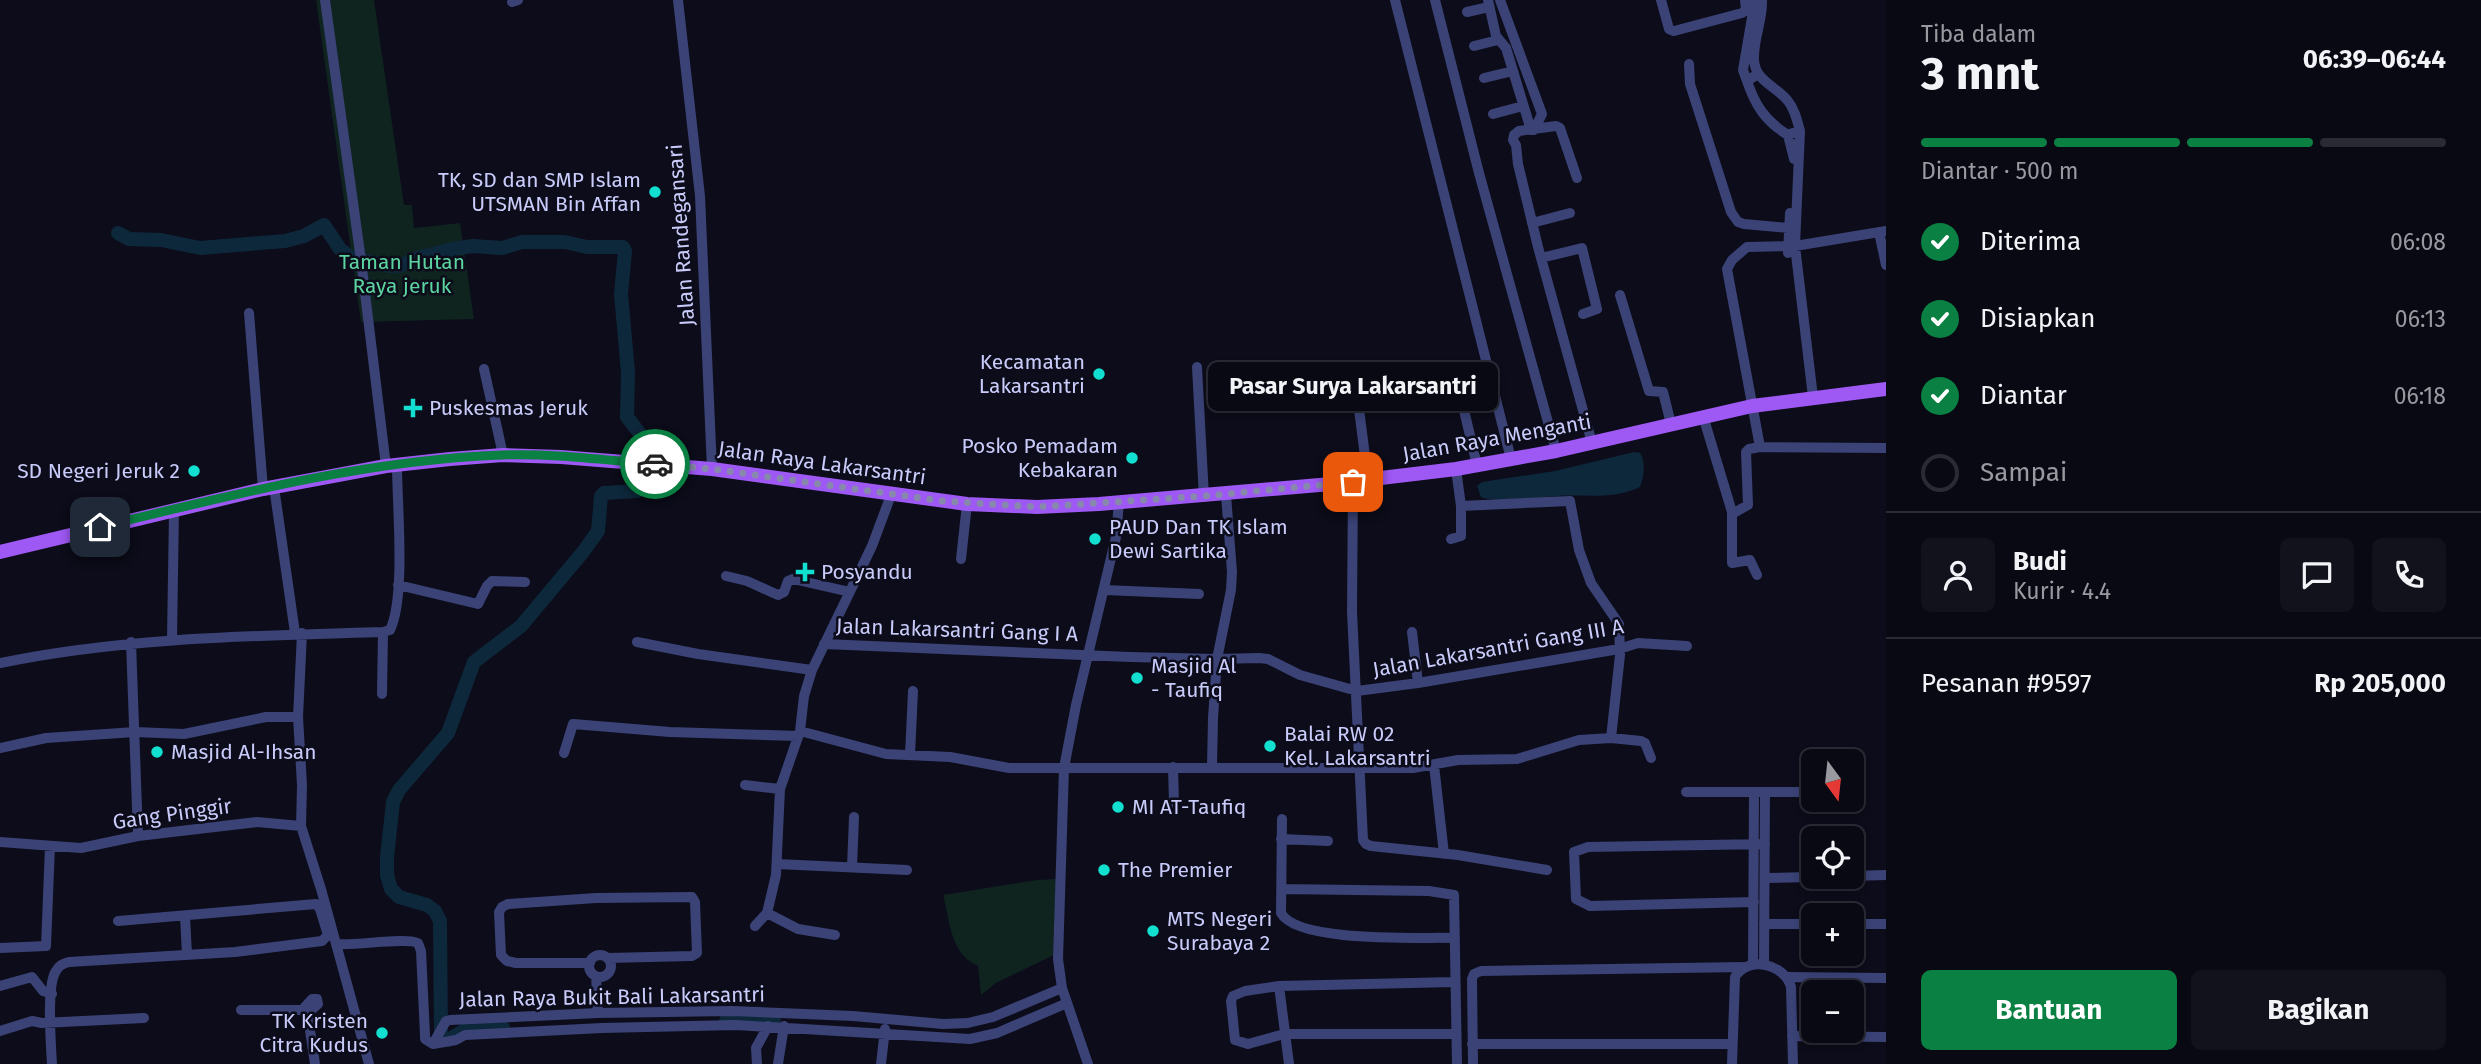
<!DOCTYPE html>
<html lang="id">
<head>
<meta charset="utf-8">
<style>
	:root { --surface:#090914; --page:#12121d; --text:#f1f3f6; --muted:#999aa0; --line:#292a34; --accent:#0b8043 }
	body { margin:0; font-family:"Fira Sans",sans-serif; background:var(--page); color:var(--text); height:100vh; display:flex; flex-direction:column; font-size:26px; white-space:nowrap }
	* { box-sizing:border-box; margin:0 }
	p { font-size:23px; color:var(--muted) }
	.icon { flex:none; width:38px; height:38px; fill:none; stroke:currentColor; stroke-width:2; stroke-linecap:round; stroke-linejoin:round }
	.map { position:relative; flex:1; overflow:hidden }
	.drawer { display:flex; flex-direction:column; background:var(--surface); width:595px }
	.drawer>* { flex:none }
	.needle { width:46px; rotate:165deg }
	.buttons { position:absolute; left:1801px; top:749px; display:grid; gap:14px }
	.buttons a { display:grid; place-items:center; width:63px; height:63px; border-radius:10px; background:var(--surface); box-shadow:0 4px 10px #0003,0 0 0 2px var(--line); font-size:35px }
	.pin { position:absolute; display:grid; place-items:center; width:60px; height:60px; color:#fff; margin:-30px; border-radius:14px; box-shadow:0 4px 10px #0006 }
	.courier { position:absolute; display:grid; place-items:center; width:70px; height:70px; margin:-35px; border:5px solid #0b8043; border-radius:50%; background:#fff; color:#222; box-shadow:0 2px 9px #0007 }
	.bubble { position:absolute; height:49px; border-radius:10px; background:var(--surface); box-shadow:0 4px 10px #0003,0 0 0 2px var(--line); font-size:23px; font-weight:700; line-height:49px; text-align:center }
	.overview em { font-style:normal; font-weight:700 }
	.overview div { display:flex; flex-direction:column-reverse }
	.overview { display:flex; align-items:center; justify-content:space-between; height:119px; padding:0 35px }
	h1 { font-size:46px; font-weight:700; line-height:52px }
	.bar { display:grid; grid-template-columns:repeat(4,1fr); gap:10px 7px; align-content:center; height:84px; padding:0 35px }
	.bar i { height:9px; border-radius:5px; background:var(--line) }
	.bar .on { background:var(--accent) }
	.bar p { grid-column:span 4 }
	.line { display:flex; align-items:center; gap:18px; padding:0 35px; border-top:2px solid var(--line) }
	.line div { flex:1 }
	.round { display:grid; place-items:center; flex:none; width:74px; height:74px; border-radius:10px; background:var(--page) }
	ol { padding:0 35px; list-style:none }
	li { display:flex; align-items:center; gap:21px; height:77px }
	li p { margin-inline-start:auto }
	li .icon { padding:7px; border-radius:50%; background:var(--accent); color:#fff; stroke-width:4 }
	li:last-child { color:var(--muted) }
	li i { width:38px; height:38px; border:4px solid var(--line); border-radius:50% }
	.action { display:flex; gap:14px; margin-top:auto; padding:14px 35px }
	.action a { flex:1; height:80px; border-radius:10px; background:var(--accent); color:#fff; font-size:28px; font-weight:700; line-height:80px; text-align:center }
	.action a+a { background:var(--page); color:var(--text) }
	main { display:flex; flex:1; min-height:0 }
	.map>svg:first-child { display:block }
	.green { fill:#0f231f }
	.water { fill:#0e283b }
	.lines { fill:none; stroke-linecap:round; stroke-linejoin:round }
	.river { stroke:#0e283b; stroke-width:14 }
	.minor { stroke:#3a4276; stroke-width:10 }
	.major { stroke:#9e58f3; stroke-width:14 }
	.done { stroke:#8789ac; stroke-width:7; stroke-dasharray:0 12.6 }
	.route { stroke:#0b8043; stroke-width:9 }
	.poi-dot { fill:#11dfd0; stroke:#0c0c1a; stroke-width:2.5 }
	.labels { text-anchor:middle; dominant-baseline:central; stroke-width:5; stroke-linejoin:round; paint-order:stroke }
	.poi-label { font-size:21px; fill:#c9ccfb; stroke:#0c0c1a; text-anchor:start }
	.street-label { font-size:21px; fill:#c9ccfb; stroke:#0c0c1a }
	.park-label { font-size:21px; fill:#5cd4a1; stroke:#0c0c1a }
</style>
</head>
<body>
<main>
<div class="map">
<svg width="1886" height="1064" viewBox="0 0 1886 1064">
	<rect width="100%" height="100%" fill="#0c0c1a"/>
	<!-- green -->
	<path class="green" d="M316 0H374L404 205H412L414 228 460 223 474 319 361 322Z
		M1057 879 1056 954 996 983 981 995 978 966C950 954 950 921 943 895L1037 880Z"/>
	<!-- water -->
	<path class="water" d="M1634 452 1640 453C1646 461 1644 478 1640 487 1614 500 1585 494 1558 496 1539 497 1497 503 1481 497L1477 486 1482 482 1555 471Z"/>
	<g class="lines">
		<!-- river -->
		<path class="river" d="M118 233 129 239 161 240 200 248 285 241 304 236 324 225 340 249 352 258 389 266H400L417 258 452 249 473 246 502 248 522 242H565L587 247H623L625 251 621 294 628 372 627 417 641 435 642 451 647 458V463
			M726 1021 774 1019
			M441 1034 440 921 435 911 427 905 399 897 391 889 387 875V857L393 802 399 790 448 733 474 662 521 626 583 552 598 531 601 496 604 493 637 491 644 483 643 472
			M448 1040 465 1030 503 1028"/>
		<!-- minor -->
		<path class="minor" d="M325 0 361 260 386 466
			M678 0 700 196 712 469
			M1395 0 1511 459
			M1435 0 1479 173 1556 451
			M1488 0 1496 36 1506 48 1531 130
			M1500 0 1542 114 1534 130
			M1661 0 1669 29 1674 31 1742 13 1746 10 1745 0
			M1762 0C1763 20 1753 39 1754 60 1755 81 1776 86 1788 101 1795 110 1797 120 1800 131L1795 246 1813 397
			M512 2 518 0
			M1467 12 1489 7
			M1474 46 1498 40
			M1689 64 1690 84 1731 212 1738 222 1744 224 1788 228
			M1758 74 1747 81C1755 105 1765 121 1788 135L1793 133
			M1484 78 1513 71
			M1747 81 1743 70 1755 0
			M1493 114 1523 106
			M1788 135 1794 159
			M1577 178 1560 128 1556 126 1519 131 1514 135 1513 140 1516 145 1518 164 1538 247 1592 443
			M1532 223 1570 213
			M1886 231 1795 246 1747 247 1732 260 1727 269 1760 447 1886 448
			M1879 232 1886 265
			M1788 253 1790 213
			M1541 258 1582 248 1597 309 1583 314
			M1620 295 1649 391 1663 392 1671 424
			M249 313 263 489
			M1197 367 1204 497
			M1454 368 1477 465
			M484 369 503 455
			M1703 416 1732 512
			M1368 480 1359 409 1360 406 1372 399 1375 385
			M1353 482 1352 612 1363 840 1366 844 1371 846 1458 855 1547 870
			M274 487 295 633
			M1461 506 1570 501 1579 550 1591 583 1619 624 1620 655 1611 738
			M1451 539 1461 536V506L1456 469
			M961 559 967 504
			M1757 575 1750 560 1732 563V514L1748 505 1746 452 1749 449 1760 447
			M726 576 747 581 778 595 784 592 788 581 793 579 850 592
			M398 585 478 604 487 586 492 581 525 582
			M1105 590 1199 594
			M383 632 390 630C406 597 397 505 397 465
			M1412 632 1418 683
			M302 633 298 717 302 785 301 826 321 889 369 1064
			M172 640 174 509
			M131 642 138 836
			M637 642 698 654 812 670
			M824 644 1130 657 1217 659 1259 658 1268 659 1300 675 1357 691 1418 683 1619 649 1638 643 1687 646
			M0 663C126 637 255 636 383 632
			M382 694 383 632
			M800 731 886 754 950 757 1009 768H1413L1458 760 1517 759 1579 740 1611 738 1641 741 1645 743 1651 758
			M0 748 46 738 135 732 184 734 266 717H298
			M564 753 573 724 670 732 798 736
			M910 755 913 691
			M1434 765 1444 854
			M1212 766 1213 718 1217 659 1231 590 1232 572 1226 495
			M1173 767 1174 803
			M745 785 780 789
			M1686 792H1812
			M1282 819 1281 913C1297 943 1420 937 1454 938
			M1281 839 1328 841
			M0 842 81 848 138 836 257 822 301 826
			M777 864 907 870
			M852 867 854 817
			M1852 876 1886 875
			M1765 878 1813 877
			M1282 889 1429 891 1454 895 1457 1064
			M1754 902 1590 906 1576 899 1574 852 1588 847 1765 844
			M767 913 798 929 835 935
			M185 916 187 955
			M1764 924H1813
			M1852 924H1886
			M755 926 767 913 776 875 780 789 800 731 804 696 812 670 872 546 891 495
			M336 944C357 946 404 937 418 943L421 951 425 1035V1039L433 1044
			M0 948 46 946 50 846
			M589 966a11 11 0 1 1 22 0a11 11 0 1 1-22 0Z
			M590 963H516L507 961 501 955 499 912 502 907 508 904 596 898 692 897 695 902 697 953 692 956 608 958
			M1764 964 1765 792
			M1753 965 1754 792
			M596 976 598 1013
			M1789 977 1886 978
			M0 986 32 977 43 991 52 994
			M1279 986 1245 991 1233 996 1231 1001 1235 1040 1248 1044 1284 1034H1456
			M303 1009 312 999H317L318 1004 308 1013
			M241 1010H307L315 1064
			M0 1031 32 1021 42 1023 144 1018
			M1792 1036 1886 1037
			M433 1044 446 1021 450 1020 598 1013 732 1011 853 1016 943 1024 968 1023 993 1017 1062 988
			M433 1044 456 1040 465 1035 602 1028 736 1025 970 1039 997 1033 1067 1003
			M1472 1044H1732
			M52 1064C51 1045 46 985 56 971 59 965 63 964 69 962L235 952 322 941 328 935 320 909 316 904 118 921
			M757 1064 756 1048 768 1026
			M778 1064 784 1026
			M881 1064 885 1029
			M1088 1064 1062 988 1058 959 1064 768 1076 705 1116 537 1119 502
			M1289 1064 1279 986 1454 982
			M1473 1064 1472 979 1474 974 1481 971 1745 967
			M1732 1064 1735 977C1748 955 1785 964 1791 987L1793 1064"/>
		<!-- major -->
		<path class="major" d="M0 552 263 489 386 466 450 459 503 455 561 457 712 469 967 504 1037 507 1099 504 1331 484 1456 469 1556 451 1752 406 1886 389"/>
	</g>
	<g class="lines">
		<!-- done -->
		<path class="done" d="M655 464 712 469 942 501 1037 507 1205 496 1353 482"/>
		<!-- route -->
		<path class="route" d="M100 527C232 495 366 460 502 455 552 453 604 460 655 464"/>
	</g>
	<!-- markers -->
	<g class="poi-dot">
		<circle cx="655" cy="192" r="7"/>
		<circle cx="1099" cy="374" r="7"/>
		<path d="M409.5 397.5h7v7h7v7h-7v7h-7v-7h-7v-7h7z"/>
		<circle cx="1132" cy="458" r="7"/>
		<circle cx="194" cy="471" r="7"/>
		<circle cx="1095" cy="539" r="7"/>
		<path d="M801.5 561.5h7v7h7v7h-7v7h-7v-7h-7v-7h7z"/>
		<circle cx="1137" cy="678" r="7"/>
		<circle cx="1270" cy="746" r="7"/>
		<circle cx="157" cy="752" r="7"/>
		<circle cx="1118" cy="807" r="7"/>
		<circle cx="1104" cy="870" r="7"/>
		<circle cx="1153" cy="931" r="7"/>
		<circle cx="382" cy="1033" r="7"/>
	</g>
	<g class="labels">
		<!-- poi labels -->
		<g class="poi-label">
			<text x="641" y="180" text-anchor="end">TK, SD dan SMP Islam<tspan x="641" dy="24">UTSMAN Bin Affan</tspan></text>
			<text x="1085" y="362" text-anchor="end">Kecamatan<tspan x="1085" dy="24">Lakarsantri</tspan></text>
			<text x="429" y="408">Puskesmas Jeruk</text>
			<text x="1118" y="446" text-anchor="end">Posko Pemadam<tspan x="1118" dy="24">Kebakaran</tspan></text>
			<text x="180" y="471" text-anchor="end">SD Negeri Jeruk 2</text>
			<text x="1109" y="527">PAUD Dan TK Islam<tspan x="1109" dy="24">Dewi Sartika</tspan></text>
			<text x="821" y="572">Posyandu</text>
			<text x="1151" y="666">Masjid Al<tspan x="1151" dy="24">- Taufiq</tspan></text>
			<text x="1284" y="734">Balai RW 02<tspan x="1284" dy="24">Kel. Lakarsantri</tspan></text>
			<text x="171" y="752">Masjid Al-Ihsan</text>
			<text x="1132" y="807">MI AT-Taufiq</text>
			<text x="1118" y="870">The Premier</text>
			<text x="1167" y="919">MTS Negeri<tspan x="1167" dy="24">Surabaya 2</tspan></text>
			<text x="368" y="1021" text-anchor="end">TK Kristen<tspan x="368" dy="24">Citra Kudus</tspan></text>
		</g>
		<!-- street labels -->
		<g class="street-label">
			<text transform="translate(681 235) rotate(-94)">Jalan Randegansari</text>
			<text transform="translate(1497 438) rotate(-10)">Jalan Raya Menganti</text>
			<text transform="translate(822 463) rotate(8)">Jalan Raya Lakarsantri</text>
			<text transform="translate(957 630) rotate(2)">Jalan Lakarsantri Gang I A</text>
			<text transform="translate(1498 648) rotate(-10)">Jalan Lakarsantri Gang III A</text>
			<text transform="translate(172 814) rotate(-8)">Gang Pinggir</text>
			<text transform="translate(612 997) rotate(-1)">Jalan Raya Bukit Bali Lakarsantri</text>
		</g>
		<!-- park labels -->
		<g class="park-label">
			<text x="402" y="262">Taman Hutan<tspan x="402" dy="24">Raya jeruk</tspan></text>
		</g>
	</g>
</svg>
<div class="buttons">
<a><svg class="needle" viewBox="-14 -14 28 28"><path d="M0-13l5 13h-10z" fill="#e53935"/><path d="M0 13l5-13h-10z" fill="#999aa0"/></svg></a>
<a><svg class="icon" aria-label="locate" viewBox="0 0 24 24"><circle cx="12" cy="12" r="6"/><path d="M12 2v4M12 18v4M2 12h4M18 12h4"/></svg></a>
<a>+</a>
<a>−</a>
</div>
<div class="pin" style="left:1353px;top:482px;background:#ea580c"><svg class="icon" aria-label="bag" viewBox="0 0 24 24"><path d="M5 8h14l-1 12H6zM9 8a3 3 0 0 1 6 0"/></svg></div>
<div class="pin" style="left:100px;top:527px;background:#1f2937"><svg class="icon" aria-label="home" viewBox="0 0 24 24"><path d="M3 11l9-7 9 7M6 9v11h12V9"/></svg></div>
<div class="courier" style="left:655px;top:464px"><svg class="icon" aria-label="car" viewBox="0 0 24 24"><path d="M5 17H2v-5l4-1 3-4h7l3 4 3 1v5h-3M9 17h6M6 11h13"/><circle cx="7" cy="17" r="2"/><circle cx="17" cy="17" r="2"/></svg></div>
<div class="bubble" style="left:1208px;top:362px;width:290px">Pasar Surya Lakarsantri</div>
</div>
<section class="drawer">
<div class="overview"><div><h1>3 mnt</h1><p>Tiba dalam</p></div><em>06:39–06:44</em></div>
<div class="bar"><i class="on"></i><i class="on"></i><i class="on"></i><i></i><p>Diantar · 500 m</p></div>
<ol>
<li><svg class="icon" aria-label="check" viewBox="0 0 24 24"><path d="M5 12l5 5 9-10"/></svg>Diterima<p>06:08</p></li>
<li><svg class="icon" aria-label="check" viewBox="0 0 24 24"><path d="M5 12l5 5 9-10"/></svg>Disiapkan<p>06:13</p></li>
<li><svg class="icon" aria-label="check" viewBox="0 0 24 24"><path d="M5 12l5 5 9-10"/></svg>Diantar<p>06:18</p></li>
<li><i></i>Sampai</li>
</ol>
<div class="line" style="height:126px"><a class="round"><svg class="icon" aria-label="person" viewBox="0 0 24 24"><circle cx="12" cy="8" r="4"/><path d="M4 21q1-7 8-7t8 7"/></svg></a><div><b>Budi</b><p>Kurir · 4.4</p></div><a class="round"><svg class="icon" aria-label="chat" viewBox="0 0 24 24"><path d="M4 5h16v11H9l-5 4z"/></svg></a><a class="round"><svg class="icon" aria-label="phone" viewBox="0 0 24 24"><path d="M5 4h4l2 5-3 2q2 4 5 5l2-3 5 2v4C11 20 4 13 5 4z"/></svg></a></div>
<div class="line" style="height:91px"><div>Pesanan #9597</div><b>Rp 205,000</b></div>
<div class="action"><a>Bantuan</a><a>Bagikan</a></div>
</section>
</main>
</body>
</html>
